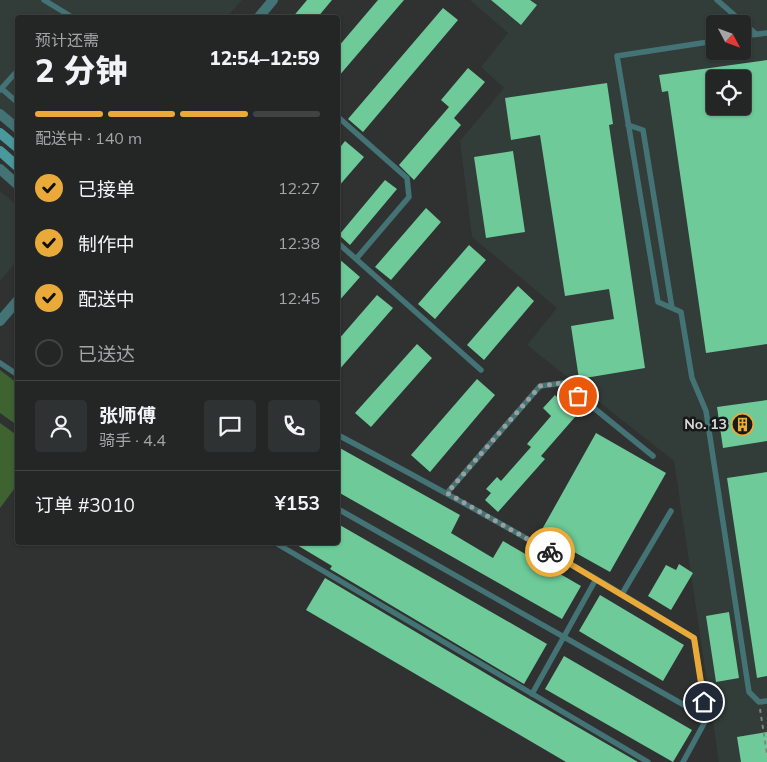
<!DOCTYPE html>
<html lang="zh">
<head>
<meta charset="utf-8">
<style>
	:root { --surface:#232625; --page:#2f3232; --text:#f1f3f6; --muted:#a3a5a7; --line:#404342; --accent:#eaaa39 }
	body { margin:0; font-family:Mulish,"Noto Sans SC",sans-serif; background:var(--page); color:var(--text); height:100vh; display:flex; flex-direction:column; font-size:19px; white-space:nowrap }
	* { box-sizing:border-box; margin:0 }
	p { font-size:16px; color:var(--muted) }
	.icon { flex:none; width:28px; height:28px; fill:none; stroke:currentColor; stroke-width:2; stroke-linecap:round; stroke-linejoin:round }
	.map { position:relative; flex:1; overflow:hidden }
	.panel { position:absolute; left:15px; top:15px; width:325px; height:530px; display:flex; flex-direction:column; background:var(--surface); border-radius:5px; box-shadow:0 1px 4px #0004,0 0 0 1px var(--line) }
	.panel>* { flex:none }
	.needle { width:32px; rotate:131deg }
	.tools { position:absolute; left:706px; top:15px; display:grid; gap:10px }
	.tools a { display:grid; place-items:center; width:45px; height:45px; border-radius:5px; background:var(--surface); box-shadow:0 1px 4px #0004,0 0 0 1px var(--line); font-size:25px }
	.pin { position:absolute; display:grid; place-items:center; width:42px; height:42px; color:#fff; margin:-21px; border:2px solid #fff; border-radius:50%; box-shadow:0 1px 5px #0007 }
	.courier { position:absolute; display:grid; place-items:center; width:50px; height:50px; margin:-25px; border:4px solid #eaaa39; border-radius:50%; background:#fff; color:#222; box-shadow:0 1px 6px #0007 }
	.overview em { font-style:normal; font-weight:800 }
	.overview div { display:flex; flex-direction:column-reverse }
	.overview { display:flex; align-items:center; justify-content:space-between; height:85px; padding:0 20px }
	h1 { font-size:32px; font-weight:800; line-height:38px }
	.bar { display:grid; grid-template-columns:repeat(4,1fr); gap:8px 5px; align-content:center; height:60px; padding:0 20px }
	.bar i { height:6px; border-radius:4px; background:var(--line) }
	.bar .selected { background:var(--accent) }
	.bar p { grid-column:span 4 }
	.line { display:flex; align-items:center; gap:12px; padding:0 20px; border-top:1px solid var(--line) }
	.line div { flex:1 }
	.round { display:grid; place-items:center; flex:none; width:52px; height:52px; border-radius:5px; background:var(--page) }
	ol { padding:0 20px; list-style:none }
	li { display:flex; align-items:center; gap:15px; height:55px }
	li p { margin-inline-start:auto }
	li .icon { padding:5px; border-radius:50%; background:var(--accent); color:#111; stroke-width:4 }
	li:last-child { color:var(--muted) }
	li i { width:28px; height:28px; border:2px solid var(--line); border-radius:50% }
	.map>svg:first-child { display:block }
	.built { fill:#323c39; fill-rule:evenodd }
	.green { fill:#3e6331 }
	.building { fill:#6eca99; fill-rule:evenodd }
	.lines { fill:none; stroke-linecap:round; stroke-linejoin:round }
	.path { stroke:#828483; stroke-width:2; stroke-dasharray:4 4; stroke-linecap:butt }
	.service { stroke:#447376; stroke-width:5.5 }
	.minor { stroke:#447376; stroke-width:10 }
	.tertiary { stroke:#447376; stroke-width:10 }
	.secondary { stroke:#48989c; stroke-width:10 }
	.done { stroke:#9c9e9e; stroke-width:5; stroke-dasharray:0 9 }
	.route { stroke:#eaaa39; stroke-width:6 }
	.labels { text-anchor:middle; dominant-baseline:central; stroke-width:5; stroke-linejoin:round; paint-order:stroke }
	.poi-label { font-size:14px; font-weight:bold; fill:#d7d8d8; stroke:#181919; text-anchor:end }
</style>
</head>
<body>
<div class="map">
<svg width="767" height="762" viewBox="0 0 767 762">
	<rect width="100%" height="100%" fill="#2f3231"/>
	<!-- built -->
	<path class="built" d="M0 0H242L227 17 18 18 17 124 0 109Z
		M470 0H767V762H719L674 461 527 345 557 308 472 237 460 141 504 88 481 67 508 33ZM715 24H742V51H715ZM715 79H742V106H715Z
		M0 191 18 206 17 261 0 281Z"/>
	<!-- green -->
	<path class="green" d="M0 370 17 383V425L0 413Z
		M0 423 18 436 17 485 0 508Z"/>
	<!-- building -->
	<path class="building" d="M307 0H332L317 18H292Z
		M378 0H404L338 77V47Z
		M491 0H530L537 5 521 25Z
		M443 8 458 20 363 132 348 119Z
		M767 60V344L706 353 668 91 662 92 659 75ZM715 79H742V106H715Z
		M468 68 485 82 454 118 461 125 414 180 399 165 449 107 441 100Z
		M607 83 613 124 609 125 645 368 579 379 571 326 614 319 609 289 565 296 540 135 511 140 505 98Z
		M345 141 364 157 338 187V150Z
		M513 151 525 232 486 238 474 157Z
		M385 180 397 189 350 245 339 235Z
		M426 208 441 222 391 280 375 267Z
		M469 245 486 260 435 319 418 304Z
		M338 258 360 277 338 302Z
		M518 286 534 301 484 360 467 345Z
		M377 295 393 308 338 371V340Z
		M417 344 432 358 371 427 355 413Z
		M477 379 495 395 430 472 411 455Z
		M555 395 563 403 568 397 582 409 541 456 545 459 498 512 485 500 491 493 486 489 497 477 501 481 531 447 527 444 551 416 543 408Z
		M767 400V441L723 448 717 407Z
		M596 433 666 473 610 572 540 533Z
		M338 447 460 515 451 533 493 558 503 541 581 586 562 619 338 492Z
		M767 472V676L757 678 727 478Z
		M338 524 547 644 524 684 330 569 332 566 292 542H338Z
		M679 564 693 573 671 610 648 596 666 565 676 570Z
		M325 578 519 693 638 762H566L306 610Z
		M600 595 684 645 663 681 579 631Z
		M729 612 739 678 716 682 706 616Z
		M564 656 692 730 673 762 545 689Z
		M767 732V762H741L737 737Z"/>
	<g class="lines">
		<!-- path -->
		<path class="path" d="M760 709 767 754"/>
		<!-- service -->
		<path class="service" d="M44 0 67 14
			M717 0 756 34
			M64 18 67 14 73 18
			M742 36 767 33
			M715 41 617 56 658 302 681 312 692 378 706 411 749 692 759 702 767 701
			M2 89 18 103
			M0 90 18 70
			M338 117 407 178 409 197 356 259
			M628 125 643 130 672 308
			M338 243 481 370
			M0 363 18 375
			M338 435C459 499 578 566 694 638L707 718 683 762
			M447 493 540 386 563 383 653 456
			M338 509 707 718
			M274 542 648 762
			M622 594 671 511
			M532 694 596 579"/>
		<!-- minor -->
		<path class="minor" d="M0 114 18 129
			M0 169 18 185"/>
		<!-- tertiary -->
		<path class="tertiary" d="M258 18 273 0
			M0 321 18 300"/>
		<!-- secondary -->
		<path class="secondary" d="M0 133 18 148
			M0 151 18 167"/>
	</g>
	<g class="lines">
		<!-- done -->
		<path class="done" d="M550 552 447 493 540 386 563 383 578 396"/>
		<!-- route -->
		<path class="route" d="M550 552 694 638 704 702"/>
	</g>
	<!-- icons -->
	<defs>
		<symbol id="building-ring" viewBox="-11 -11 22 22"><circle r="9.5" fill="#181919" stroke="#eaaa39" stroke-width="1.5"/><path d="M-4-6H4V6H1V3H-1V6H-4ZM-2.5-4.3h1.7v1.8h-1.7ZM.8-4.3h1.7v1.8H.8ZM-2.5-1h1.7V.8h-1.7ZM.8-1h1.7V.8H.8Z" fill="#eaaa39"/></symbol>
	</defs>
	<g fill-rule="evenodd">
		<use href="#building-ring" x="730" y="412" width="25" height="25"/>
	</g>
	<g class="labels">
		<!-- poi labels -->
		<g class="poi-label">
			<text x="727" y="424">No. 13</text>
		</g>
	</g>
</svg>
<div class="tools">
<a><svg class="needle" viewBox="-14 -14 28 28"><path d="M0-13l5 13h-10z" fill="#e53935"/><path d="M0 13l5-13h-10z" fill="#a3a5a7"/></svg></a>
<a><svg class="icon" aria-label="locate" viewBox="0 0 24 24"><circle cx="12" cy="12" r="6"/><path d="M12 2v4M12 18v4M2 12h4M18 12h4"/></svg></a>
</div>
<div class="pin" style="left:578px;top:396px;background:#ea580c"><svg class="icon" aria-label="bag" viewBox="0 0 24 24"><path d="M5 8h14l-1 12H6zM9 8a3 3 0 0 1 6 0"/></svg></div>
<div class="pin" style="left:704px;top:702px;background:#1f2937"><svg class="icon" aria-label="home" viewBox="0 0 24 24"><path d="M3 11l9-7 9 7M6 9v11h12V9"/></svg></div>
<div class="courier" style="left:550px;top:552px"><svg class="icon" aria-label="bike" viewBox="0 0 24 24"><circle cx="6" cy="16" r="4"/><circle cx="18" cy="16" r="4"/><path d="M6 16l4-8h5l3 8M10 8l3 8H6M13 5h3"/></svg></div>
<section class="panel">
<div class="overview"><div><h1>2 分钟</h1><p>预计还需</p></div><em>12:54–12:59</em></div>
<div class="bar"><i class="selected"></i><i class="selected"></i><i class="selected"></i><i></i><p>配送中 · 140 m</p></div>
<ol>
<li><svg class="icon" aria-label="check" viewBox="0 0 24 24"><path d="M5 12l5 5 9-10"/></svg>已接单<p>12:27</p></li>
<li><svg class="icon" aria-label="check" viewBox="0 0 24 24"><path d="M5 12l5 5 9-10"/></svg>制作中<p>12:38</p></li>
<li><svg class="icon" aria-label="check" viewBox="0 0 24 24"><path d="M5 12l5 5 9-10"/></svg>配送中<p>12:45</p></li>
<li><i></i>已送达</li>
</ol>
<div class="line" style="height:90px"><a class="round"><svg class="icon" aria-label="person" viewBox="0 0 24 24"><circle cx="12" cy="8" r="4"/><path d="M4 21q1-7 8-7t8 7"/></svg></a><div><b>张师傅</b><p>骑手 · 4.4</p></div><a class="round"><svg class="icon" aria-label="chat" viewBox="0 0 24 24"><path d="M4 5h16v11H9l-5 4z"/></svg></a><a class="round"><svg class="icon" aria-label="phone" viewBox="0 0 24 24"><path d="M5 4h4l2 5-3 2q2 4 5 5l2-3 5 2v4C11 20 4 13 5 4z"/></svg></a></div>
<div class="line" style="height:65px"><div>订单 #3010</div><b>¥153</b></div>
</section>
</div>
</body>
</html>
